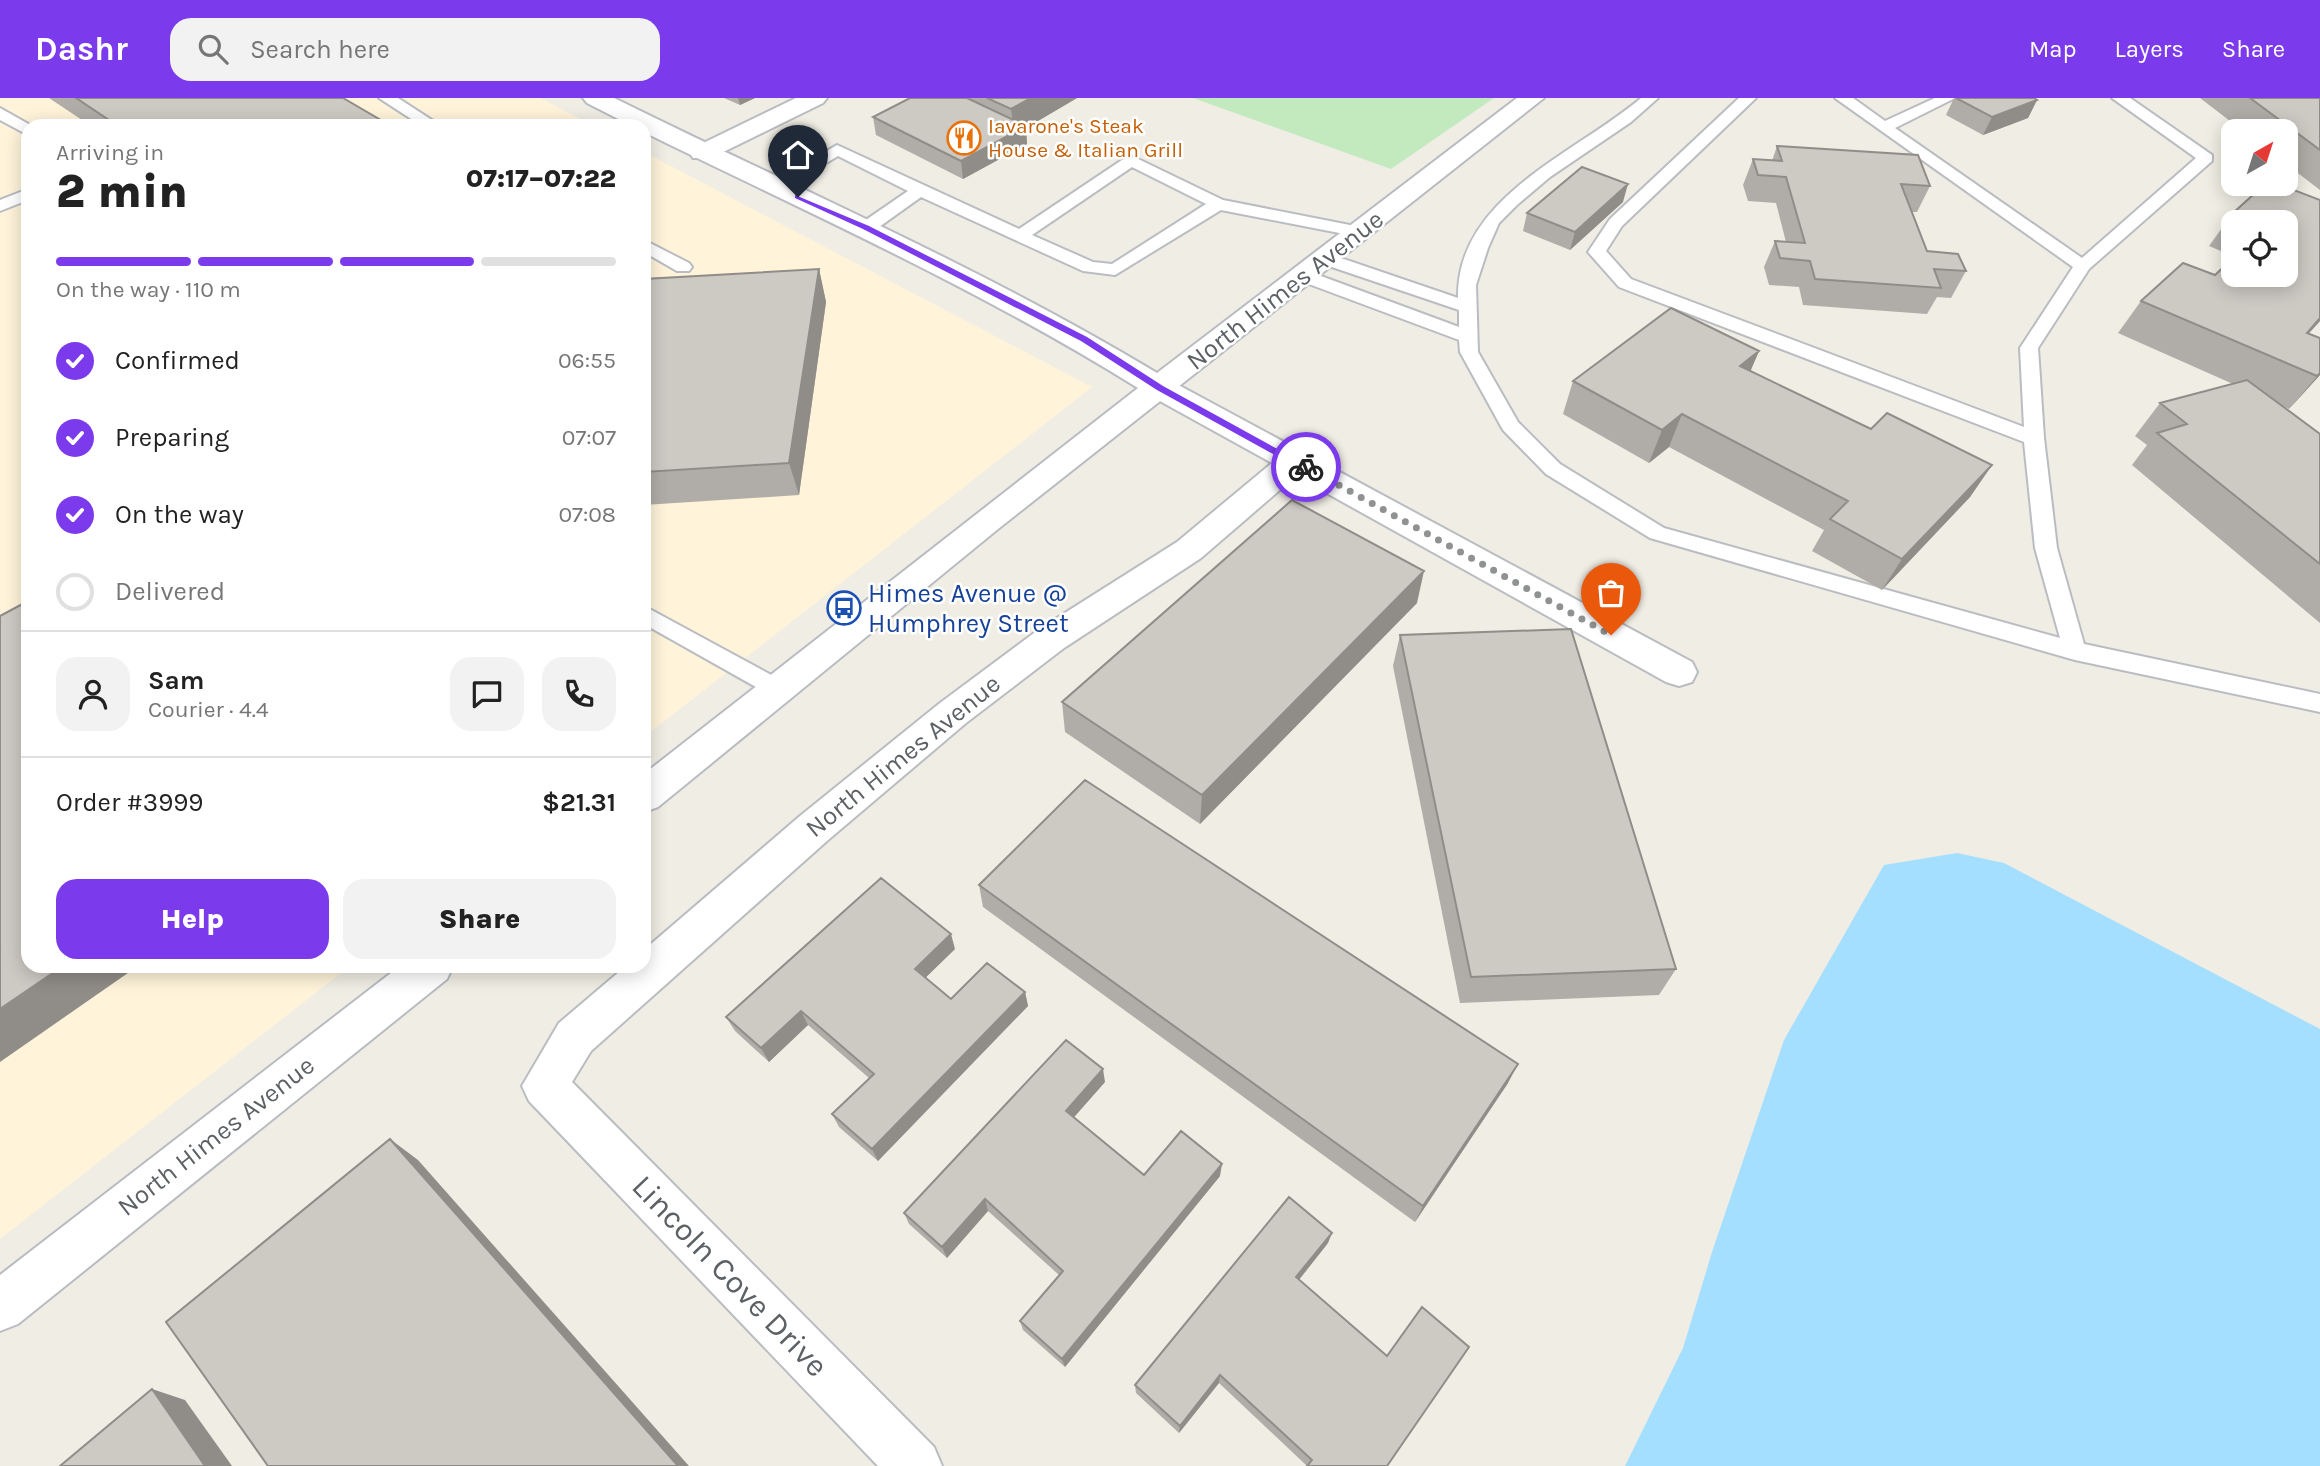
<!DOCTYPE html>
<html lang="en">
<head>
<meta charset="utf-8">
<style>
	:root { --surface:#fff; --page:#f2f2f2; --text:#222; --muted:#767676; --line:#e0e0e0; --accent:#7c3aed }
	body { margin:0; font-family:Karla,sans-serif; background:var(--page); color:var(--text); height:100vh; display:flex; flex-direction:column; font-size:26px; white-space:nowrap }
	* { box-sizing:border-box; margin:0 }
	p { font-size:23px; color:var(--muted) }
	.icon { flex:none; width:38px; height:38px; fill:none; stroke:currentColor; stroke-width:2; stroke-linecap:round; stroke-linejoin:round }
	.map { position:relative; flex:1; overflow:hidden }
	.drawer { position:absolute; left:21px; top:21px; width:630px; height:854px; display:flex; flex-direction:column; background:var(--surface); border-radius:21px; box-shadow:0 4px 18px #0003 }
	.drawer>* { flex:none }
	.needle { width:46px; rotate:39deg }
	.controls { position:absolute; left:2221px; top:21px; display:grid; gap:14px }
	.controls a { display:grid; place-items:center; width:77px; height:77px; border-radius:14px; background:var(--surface); box-shadow:0 4px 18px #0003; font-size:35px }
	.pin { position:absolute; display:grid; place-items:center; width:60px; height:60px; color:#fff; margin:-72px -30px; border-radius:50% 50% 50% 0; rotate:-45deg; box-shadow:0 0 7px #0007 }
	.pin .icon { rotate:45deg }
	.courier { position:absolute; display:grid; place-items:center; width:70px; height:70px; margin:-35px; border:5px solid #7c3aed; border-radius:50%; background:#fff; color:#222; box-shadow:0 2px 9px #0007 }
	.head em { font-style:normal; font-weight:800 }
	.head div { display:flex; flex-direction:column-reverse }
	.head { display:flex; align-items:center; justify-content:space-between; height:119px; padding:0 35px }
	h1 { font-size:46px; font-weight:800; line-height:52px }
	.bar { display:grid; grid-template-columns:repeat(4,1fr); gap:10px 7px; align-content:center; height:84px; padding:0 35px }
	.bar i { height:9px; border-radius:5px; background:var(--line) }
	.bar .selected { background:var(--accent) }
	.bar p { grid-column:span 4 }
	.line { display:flex; align-items:center; gap:18px; padding:0 35px; border-top:2px solid var(--line) }
	.line div { flex:1 }
	.round { display:grid; place-items:center; flex:none; width:74px; height:74px; border-radius:21px; background:var(--page) }
	ol { padding:0 35px; list-style:none }
	li { display:flex; align-items:center; gap:21px; height:77px }
	li p { margin-inline-start:auto }
	li .icon { padding:7px; border-radius:50%; background:var(--accent); color:#fff; stroke-width:4 }
	li:last-child { color:var(--muted) }
	li i { width:38px; height:38px; border:4px solid var(--line); border-radius:50% }
	.action { display:flex; gap:14px; margin-top:auto; padding:14px 35px }
	.action a { flex:1; height:80px; border-radius:21px; background:var(--accent); color:#fff; font-size:28px; font-weight:800; line-height:80px; text-align:center }
	.action a+a { background:var(--page); color:var(--text) }
	header { display:flex; align-items:center; gap:42px; box-sizing:border-box; height:98px; padding:0 35px; background:var(--accent); color:#fff }
	header strong { font-size:33px }
	nav { display:flex; gap:38px; margin-inline-start:auto; font-size:24px }
	.search { width:490px; height:63px; background:var(--page); display:flex; align-items:center; gap:18px; box-sizing:border-box; padding:0 24px; border-radius:21px; color:var(--muted); font-size:26px }
	.map>svg:first-child { display:block }
	.commercial { fill:#fff4da }
	.green { fill:#c2eabe }
	.water { fill:#a5dfff }
	.lines { fill:none; stroke-linecap:round; stroke-linejoin:round }
	.lane-casing { stroke:#b9bdc2; stroke-width:4 }
	.street-casing { stroke:#b9bdc2; stroke-width:4 }
	.secondary-casing { stroke:#b8bcc2; stroke-width:4 }
	.lane { fill:#fff; fill-rule:evenodd }
	.street { fill:#fff; fill-rule:evenodd }
	.secondary { fill:#fff; fill-rule:evenodd }
	.wall { fill:#b0ada8 }
	.shaded-wall { fill:#908d88 }
	.building { fill:#cdc9c3; stroke:#908d88; stroke-width:2 }
	.route { fill:#7c3aed }
	.done { stroke:#909292; stroke-width:7; stroke-dasharray:0 12.6 }
	.labels { text-anchor:middle; dominant-baseline:central; stroke-width:5; stroke-linejoin:round; paint-order:stroke }
	.far-food-label { font-size:21px; fill:#c56008; stroke:#fff; text-anchor:start }
	.street-label { font-size:26px; fill:#5c6166; stroke:#fff }
	.transit-label { font-size:26px; fill:#164399; stroke:#fff; text-anchor:start }
	.near-street-label { font-size:32px; fill:#5c6166; stroke:#fff }
</style>
</head>
<body>
<header>
<strong>Dashr</strong>
<div class="search"><svg class="icon" aria-label="search" viewBox="0 0 24 24"><circle cx="10" cy="10" r="6"/><path d="M15 15l6 6"/></svg>Search here</div>
<nav><a>Map</a><a>Layers</a><a>Share</a></nav>
</header>
<div class="map">
<svg width="2320" height="1368" viewBox="0 0 2320 1368">
	<rect width="100%" height="100%" fill="#f0ede4"/>
	<!-- commercial -->
	<path class="commercial" d="M0 0H540L594 28H28V868H350L0 1141Z
		M644 54 1092 289 644 639Z"/>
	<!-- green -->
	<path class="green" d="M1193 0H1494L1391 71Z"/>
	<!-- water -->
	<path class="water" d="M1957 755 2004 765 2320 931V1368H1625L1683 1250 1712 1154 1784 942 1884 767Z"/>
	<g class="lines">
		<defs>
			<path id="lane" d="M379 0H398L441 28H422Z
				M1641 0H1658L1631 24 1550 79 1517 107 1499 125 1488 150 1476 187 1478 254 1518 324 1560 366 1664 430 2060 540 2035 450 2024 344 1619 189 1588 154 1610 121 1739 0H1756L1622 128 1606 153 1631 181 2024 329 2020 250 2073 169 1835 0H1853L1885 23 1935 0H1955L1895 30 2082 160 2196 60 2112 0H2130L2212 57V63L2089 171 2038 250 2044 340 2057 450 2084 546 2320 596V614L2075 562 1650 440 1546 376 1503 332 1460 254 1459 242 1298 182 1295 178 1304 173 1310 174 1459 229V212L1320 165 1317 161 1326 156 1332 157 1458 200C1456 99 1577 55 1641 0Z
				M0 10 32 28H28V37L0 22Z
				M837 47 1019 131 1122 62 1134 59 1223 102 1360 129 1368 134 1360 139 1221 112 1115 177 1083 173 921 99 872 134H860L858 130 860 126 908 93 838 58 782 91 776 93 768 88ZM1132 69 1206 106 1112 166 1093 164 1032 137Z
				M28 91V102L0 113V102Z
				M644 142 689 165 692 169 689 173H677L644 154Z
				M644 508 786 585 790 591 786 597 778 600 770 597 644 526Z"/>
			<path id="street" d="M796 0H827L823 5 711 60H693L690 55 693 50Z
				M1160 281 1171 283 1692 564 1697 574 1692 584 1679 588 1666 584 1296 378 1201 460 1064 550 966 625 828 742 591 953 572 984 934 1349 942 1368H878L529 1003 522 988 559 925 626 868H644V852L800 718 940 605 1038 532 1177 444 1272 365 1149 297 1145 290 1149 283Z"/>
			<path id="secondary" d="M583 0H614C796 90 983 170 1157 275L1517 0H1544L998 431 658 709 644 714V676L1138 290C984 194 820 120 658 41L644 34V28H632L587 5Z
				M400 868H453L447 881 18 1226 0 1233V1177Z"/>
		</defs>
		<!-- lane casing -->
		<use href="#lane" class="lane-casing"/>
		<!-- street casing -->
		<use href="#street" class="street-casing"/>
		<!-- secondary casing -->
		<use href="#secondary" class="secondary-casing"/>
		<!-- lane -->
		<use href="#lane" class="lane"/>
		<!-- street -->
		<use href="#street" class="street"/>
		<!-- secondary -->
		<use href="#secondary" class="secondary"/>
	</g>
	<!-- wall -->
	<path class="wall" d="M49 0H343L391 28H91Z
		M724 0H755L740 7Z
		M910 0H1077L1026 30 1027 46 963 81 876 37 873 19Z
		M1954 0H2034L2037 2 2028 20 1983 37 1946 17Z
		M2200 0H2320V92L2286 66V33H2243Z
		M1777 48 1930 88 1917 114H1912L1927 153 1966 173 1951 200 1937 199 1927 216 1803 207 1799 189 1769 187 1764 169 1775 143 1786 144 1776 105 1748 103 1743 87 1753 61 1772 63Z
		M2320 102V223L2309 235 2320 277 2289 311 2281 307 2320 336V525L2132 367 2147 347 2135 338 2160 305 2233 286 2118 235 2141 203 2215 177 2286 124H2233V158L2209 148 2232 116Z
		M1623 104 1570 152 1523 133 1527 115Z
		M819 171 826 204 799 397 644 407V181Z
		M1759 253 1750 273 1871 331 1992 367 1970 399 1882 492 1812 453 1824 432 1669 349 1649 365 1563 316 1573 283Z
		M1417 505 1200 726 1065 634 1062 604Z
		M1400 537 1676 871 1659 897 1460 905 1393 568Z
		M979 787 1508 985 1415 1124 983 809Z
		M955 851 925 880 951 901 1025 894 1028 908 878 1063 839 1029 832 1016 869 980 808 927 769 964 735 933 726 919Z
		M1105 984 1074 1019 1144 1077 1220 1078 1065 1269 1023 1232 1020 1223 1059 1177 988 1113 947 1160 909 1126 904 1115Z
		M1328 1145 1299 1182 1387 1258 1307 1368 1219 1285 1179 1335 1136 1295 1135 1287Z"/>
	<!-- shaded-wall -->
	<path class="shaded-wall" d="M738 0H755L740 7Z
		M1031 0H1077L1026 30 1027 46 963 81 961 63 1014 34 1011 11Z
		M2037 2 2028 20 1983 37 1992 19Z
		M1628 86 1623 104 1570 152 1575 134Z
		M819 171 826 204 799 397 789 365Z
		M2320 220V223L2283 264Z
		M1759 253 1745 286 1740 268Z
		M2320 275V277L2289 311Z
		M1682 316 1669 349 1649 365 1662 332Z
		M1992 367 1970 399 1882 492 1902 461Z
		M1424 473 1417 505 1200 726 1202 697Z
		M951 836 955 851 919 886 915 871Z
		M63 868H138L0 964V911Z
		M1025 894 1028 908 878 1063 872 1051Z
		M801 913 808 927 769 964 761 950Z
		M1518 966 1508 985 1415 1124 1423 1108Z
		M1103 971 1105 984 1068 1026 1066 1013Z
		M390 1041 418 1062 689 1368H678Z
		M1222 1066 1220 1078 1065 1269 1062 1261Z
		M985 1101 988 1113 947 1160 942 1149Z
		M1332 1135 1328 1145 1293 1189 1296 1179Z
		M1220 1277 1219 1285 1179 1335 1180 1328Z
		M152 1291 185 1302 232 1368H205Z"/>
	<!-- building -->
	<path class="building" d="M76 0H343L391 28H118Z
		M910 0H967L1026 28 961 63 873 19Z
		M987 0H1031L1011 11Z
		M1956 0H2034L2037 2 1992 19Z
		M2250 0H2320V52Z
		M1777 48 1918 57 1930 88 1901 86 1927 153 1958 156 1966 173 1934 171 1941 190 1815 181 1810 163 1780 160 1775 143 1805 145 1786 79 1758 77 1753 61 1782 63Z
		M1582 69 1628 86 1575 134 1527 115Z
		M2265 86H2278L2320 102V220L2307 235 2320 240V275L2317 278 2141 203 2183 165 2215 177 2233 160V177H2286V124H2254L2232 116Z
		M819 171 789 365 644 374V181Z
		M1671 210 1759 253 1740 268 1871 331 1887 315 1992 367 1902 461 1830 421 1848 403 1682 316 1662 332 1573 283Z
		M2247 282 2320 336V466L2157 335 2187 326 2160 305Z
		M1292 402 1424 473 1202 697 1062 604Z
		M28 503V868H63L0 911V518Z
		M1571 531 1676 871 1471 879 1400 537Z
		M1085 682 1518 966 1423 1108 979 787Z
		M881 780 951 836 915 871 951 901 987 865 1025 894 872 1051 832 1016 874 976 801 913 761 950 726 919Z
		M1066 942 1103 971 1066 1013 1144 1077 1181 1033 1222 1066 1062 1261 1020 1223 1063 1173 985 1101 942 1149 904 1115Z
		M390 1041 678 1368H268L166 1224Z
		M1289 1099 1332 1135 1296 1179 1387 1258 1422 1209 1469 1249 1387 1368H1307L1312 1362 1220 1277 1180 1328 1135 1287Z
		M152 1291 205 1368H60Z"/>
	<!-- route -->
	<path class="route" d="M795 97 869 128 1087 239 1163 288 1310 369 1302 372 1157 292 1081 243 863 131 795 100Z"/>
	<g class="lines">
		<!-- done -->
		<path class="done" d="M1306 369 1611 537"/>
	</g>
	<!-- icons -->
	<defs>
		<symbol id="restaurant-ring" viewBox="-11 -11 22 22"><circle r="9.5" fill="#fff" stroke="#e8710a" stroke-width="1.5"/><path d="M-5-6h1v4h1v-4h1v4h1v-4h1v5L-1.5 .5V6h-2V.5L-5-1ZM5-6V6H3V1.5H1.5Q1.5-4 5-6Z" fill="#e8710a"/></symbol>
		<symbol id="bus-ring" viewBox="-11 -11 22 22"><circle r="9.5" fill="#fff" stroke="#1a4fb4" stroke-width="1.5"/><path d="M-5-6H5V4H4V6H2V4H-2V6H-4V4H-5ZM-3.5-4V0h7V-4ZM-3.5 1.2v1.5H-2V1.2ZM2 1.2v1.5H3.5V1.2Z" fill="#1a4fb4"/></symbol>
	</defs>
	<g fill-rule="evenodd">
		<use href="#restaurant-ring" x="945" y="21" width="38" height="38"/>
		<use href="#bus-ring" x="825" y="491" width="38" height="38"/>
	</g>
	<g class="labels">
		<!-- far-food labels -->
		<g class="far-food-label">
			<text x="988" y="28">Iavarone's Steak<tspan x="988" dy="24">House &amp; Italian Grill</tspan></text>
		</g>
		<!-- street labels -->
		<g class="street-label">
			<text transform="translate(1285 192) rotate(-38)">North Himes Avenue</text>
			<text transform="translate(903 658) rotate(-39)">North Himes Avenue</text>
			<text transform="translate(216 1038) rotate(-38)">North Himes Avenue</text>
		</g>
		<!-- transit labels -->
		<g class="transit-label">
			<text x="868" y="495">Himes Avenue @<tspan x="868" dy="30">Humphrey Street</tspan></text>
		</g>
		<!-- near-street labels -->
		<g class="near-street-label">
			<text transform="translate(730 1178) rotate(46)">Lincoln Cove Drive</text>
		</g>
	</g>
</svg>
<div class="controls">
<a><svg class="needle" viewBox="-14 -14 28 28"><path d="M0-13l5 13h-10z" fill="#e53935"/><path d="M0 13l5-13h-10z" fill="#767676"/></svg></a>
<a><svg class="icon" aria-label="locate" viewBox="0 0 24 24"><circle cx="12" cy="12" r="6"/><path d="M12 2v4M12 18v4M2 12h4M18 12h4"/></svg></a>
</div>
<div class="pin" style="left:1611px;top:537px;background:#ea580c"><svg class="icon" aria-label="bag" viewBox="0 0 24 24"><path d="M5 8h14l-1 12H6zM9 8a3 3 0 0 1 6 0"/></svg></div>
<div class="pin" style="left:798px;top:99px;background:#1f2937"><svg class="icon" aria-label="home" viewBox="0 0 24 24"><path d="M3 11l9-7 9 7M6 9v11h12V9"/></svg></div>
<div class="courier" style="left:1306px;top:369px"><svg class="icon" aria-label="bike" viewBox="0 0 24 24"><circle cx="6" cy="16" r="4"/><circle cx="18" cy="16" r="4"/><path d="M6 16l4-8h5l3 8M10 8l3 8H6M13 5h3"/></svg></div>
<section class="drawer">
<div class="head"><div><h1>2 min</h1><p>Arriving in</p></div><em>07:17–07:22</em></div>
<div class="bar"><i class="selected"></i><i class="selected"></i><i class="selected"></i><i></i><p>On the way · 110 m</p></div>
<ol>
<li><svg class="icon" aria-label="check" viewBox="0 0 24 24"><path d="M5 12l5 5 9-10"/></svg>Confirmed<p>06:55</p></li>
<li><svg class="icon" aria-label="check" viewBox="0 0 24 24"><path d="M5 12l5 5 9-10"/></svg>Preparing<p>07:07</p></li>
<li><svg class="icon" aria-label="check" viewBox="0 0 24 24"><path d="M5 12l5 5 9-10"/></svg>On the way<p>07:08</p></li>
<li><i></i>Delivered</li>
</ol>
<div class="line" style="height:126px"><a class="round"><svg class="icon" aria-label="person" viewBox="0 0 24 24"><circle cx="12" cy="8" r="4"/><path d="M4 21q1-7 8-7t8 7"/></svg></a><div><b>Sam</b><p>Courier · 4.4</p></div><a class="round"><svg class="icon" aria-label="chat" viewBox="0 0 24 24"><path d="M4 5h16v11H9l-5 4z"/></svg></a><a class="round"><svg class="icon" aria-label="phone" viewBox="0 0 24 24"><path d="M5 4h4l2 5-3 2q2 4 5 5l2-3 5 2v4C11 20 4 13 5 4z"/></svg></a></div>
<div class="line" style="height:91px"><div>Order #3999</div><b>$21.31</b></div>
<div class="action"><a>Help</a><a>Share</a></div>
</section>
</div>
</body>
</html>
